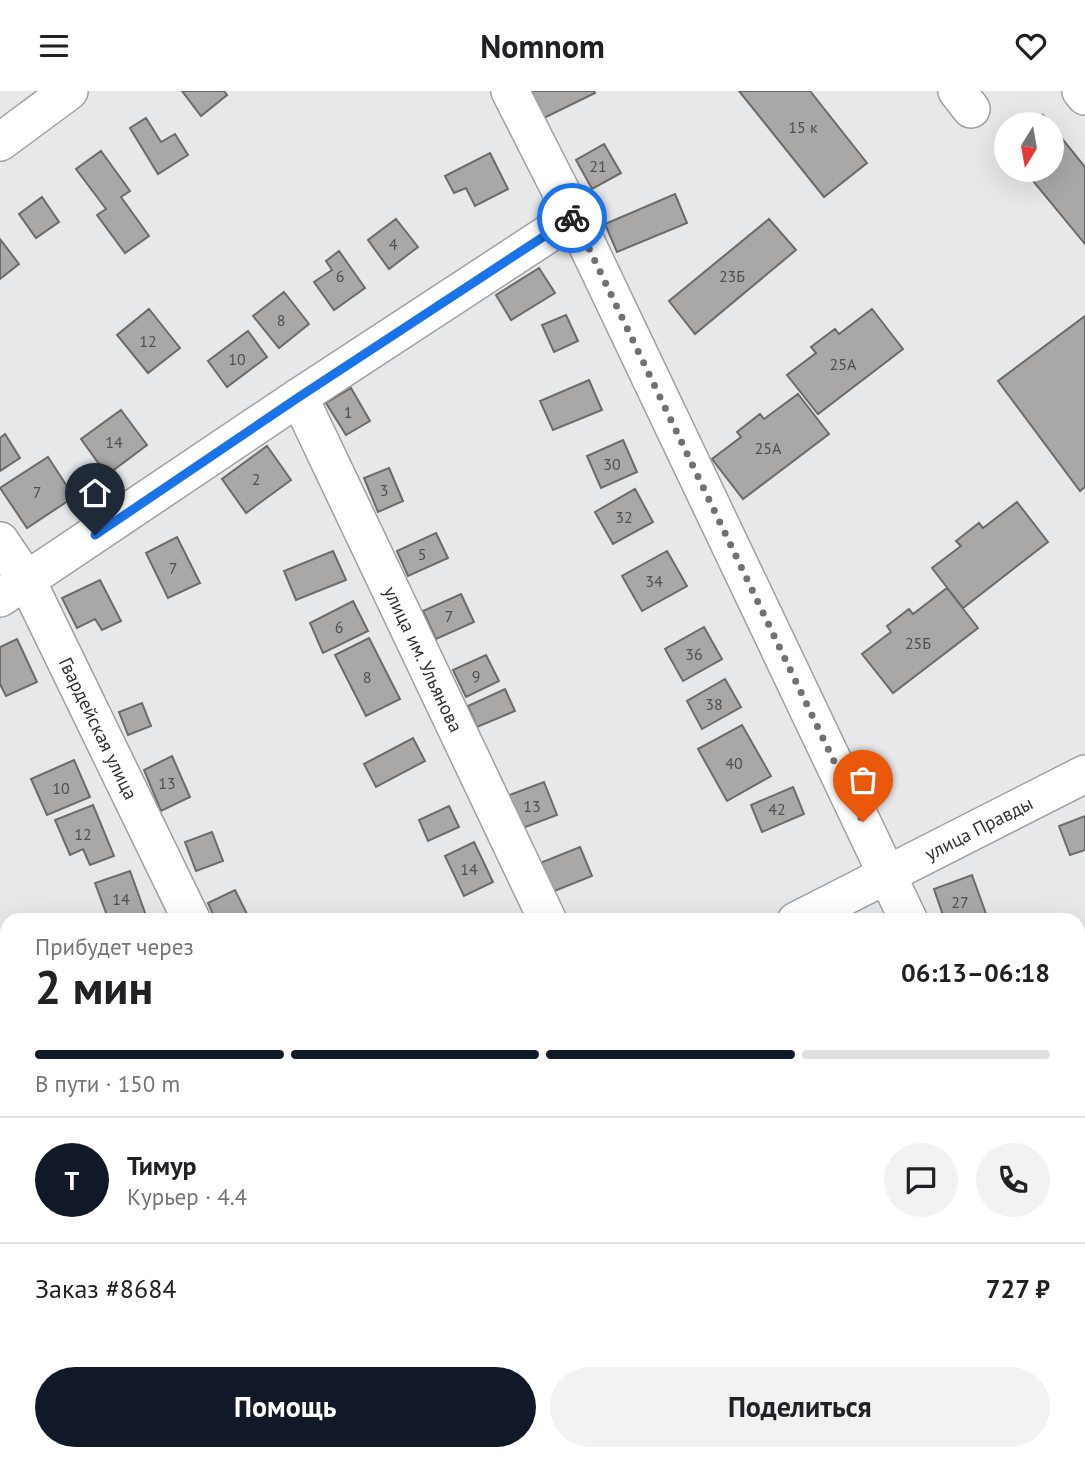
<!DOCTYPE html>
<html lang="ru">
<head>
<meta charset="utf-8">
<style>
	:root { --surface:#fff; --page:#f2f2f2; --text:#202124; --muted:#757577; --line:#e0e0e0; --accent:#111827 }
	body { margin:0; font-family:"PT Sans",sans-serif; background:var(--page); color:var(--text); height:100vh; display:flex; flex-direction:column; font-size:26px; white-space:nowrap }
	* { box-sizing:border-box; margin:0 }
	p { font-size:23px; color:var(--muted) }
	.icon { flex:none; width:38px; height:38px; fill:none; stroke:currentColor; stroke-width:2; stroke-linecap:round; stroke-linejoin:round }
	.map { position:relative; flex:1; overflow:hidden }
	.side { position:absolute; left:0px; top:822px; width:1085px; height:548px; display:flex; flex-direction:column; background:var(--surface); border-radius:21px 21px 0 0; box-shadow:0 7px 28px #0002 }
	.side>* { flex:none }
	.needle { width:46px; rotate:191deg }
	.fabs { position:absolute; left:994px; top:21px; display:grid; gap:14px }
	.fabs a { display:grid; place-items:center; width:70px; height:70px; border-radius:50%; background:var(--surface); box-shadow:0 7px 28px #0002; font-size:35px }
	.pin { position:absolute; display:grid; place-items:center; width:60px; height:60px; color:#fff; margin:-72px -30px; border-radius:50% 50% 50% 0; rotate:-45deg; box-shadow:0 0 7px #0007 }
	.pin .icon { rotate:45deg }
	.courier { position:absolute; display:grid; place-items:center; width:70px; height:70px; margin:-35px; border:5px solid #1a73e8; border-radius:50%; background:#fff; color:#222; box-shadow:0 2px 9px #0007 }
	.summary em { font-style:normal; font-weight:800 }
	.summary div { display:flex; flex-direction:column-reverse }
	.summary { display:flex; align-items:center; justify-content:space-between; height:119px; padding:0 35px }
	h1 { font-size:46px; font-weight:800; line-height:52px }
	.bar { display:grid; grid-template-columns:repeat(4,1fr); gap:10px 7px; align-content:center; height:84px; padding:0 35px }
	.bar i { height:9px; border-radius:5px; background:var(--line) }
	.bar .current { background:var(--accent) }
	.bar p { grid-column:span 4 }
	.line { display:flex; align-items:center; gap:18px; padding:0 35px; border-top:2px solid var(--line) }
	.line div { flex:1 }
	.round { display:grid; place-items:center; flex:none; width:74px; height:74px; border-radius:37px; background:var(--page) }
	.primary-button { display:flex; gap:14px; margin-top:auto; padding:14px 35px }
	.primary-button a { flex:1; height:80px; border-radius:42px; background:var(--accent); color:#fff; font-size:28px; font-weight:800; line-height:80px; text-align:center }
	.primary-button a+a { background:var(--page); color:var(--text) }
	header { display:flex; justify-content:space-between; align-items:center; height:91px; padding:0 35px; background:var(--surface); font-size:32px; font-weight:800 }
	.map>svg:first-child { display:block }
	.building { fill:#a9a8a6; stroke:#6c6b69; stroke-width:2 }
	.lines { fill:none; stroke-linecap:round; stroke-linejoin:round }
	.minor-casing { stroke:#9fa0a2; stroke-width:40 }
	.minor { stroke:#fff; stroke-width:37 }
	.done { stroke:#707172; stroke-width:7; stroke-dasharray:0 12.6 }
	.route { stroke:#1a73e8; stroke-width:9 }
	.labels { text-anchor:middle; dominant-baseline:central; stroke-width:6; stroke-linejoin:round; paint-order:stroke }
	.number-label { font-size:16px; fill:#4e4f4f }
	.street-label { font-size:19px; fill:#303132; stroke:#e6e8e9 }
</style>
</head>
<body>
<header><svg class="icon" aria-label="menu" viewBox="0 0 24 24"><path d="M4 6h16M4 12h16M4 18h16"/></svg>Nomnom<svg class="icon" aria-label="heart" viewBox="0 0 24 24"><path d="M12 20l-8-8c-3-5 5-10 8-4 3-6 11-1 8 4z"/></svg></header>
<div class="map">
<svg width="1085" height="1370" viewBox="0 0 1085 1370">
	<rect width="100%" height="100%" fill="#e6e8e9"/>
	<!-- building -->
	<path class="building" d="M182 0H224L227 4 201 25Z
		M530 0H594L595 2 544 27Z
		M739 0H810L867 72 824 106Z
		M1043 24 1050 33H1032Z
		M146 27 161 51 175 43 188 64 158 83 130 37Z
		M1052 35 1085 76V153L1024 79H1052Z
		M604 53 621 82 592 98 576 69Z
		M101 60 130 100 121 106 149 145 125 162 97 124 106 118 76 78Z
		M490 62 508 98 475 115 466 97 454 102 445 85Z
		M675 103 687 132 617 161 605 133Z
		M42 106 59 131 36 147 19 123Z
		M396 128 418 156 389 178 368 149Z
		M769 128 796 159 695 243 669 210Z
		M0 148 19 173 0 188Z
		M339 160 365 197 334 219 314 191 332 179 326 170Z
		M539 177 555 202 511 229 496 204Z
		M284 201 309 233 279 257 253 225Z
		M149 218 180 257 148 282 117 244Z
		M872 218 903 258 818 323 787 284 816 262 811 256 835 238 839 243Z
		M566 224 578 250 554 261 542 234Z
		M1085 225V396L1080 400 998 290Z
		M248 240 267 266 227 296 208 270Z
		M589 289 602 319 553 339 540 310Z
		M351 297 370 330 346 344 326 312Z
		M798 303 829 343 743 408 712 368 741 346 737 341 760 323 764 328Z
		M121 319 147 354 107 384 81 348Z
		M5 343 20 367 0 380V347Z
		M623 349 637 381 601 397 587 365Z
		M267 355 291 389 246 422 222 388Z
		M48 366 74 406 27 437 0 397Z
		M389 377 403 410 378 421 364 387Z
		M635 398 653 431 613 453 595 421Z
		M1017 411 1048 451 963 517 932 477 961 455 956 450 979 432 983 437Z
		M436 442 448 467 408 485 397 460Z
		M177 446 200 492 168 507 146 462Z
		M333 460 346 489 296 509 284 480Z
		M667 460 687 495 642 520 622 485Z
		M100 489 121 530 102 539 95 528 77 537 62 507Z
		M947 497 978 537 893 602 862 563 891 541 887 535 909 518 913 523Z
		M461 503 474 531 436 548 423 520Z
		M353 510 368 540 323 562 310 532Z
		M704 536 722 568 683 590 665 558Z
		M369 547 400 608 366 625 335 564Z
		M17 548 37 591 6 605 0 593V556Z
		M486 564 499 590 466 606 453 579Z
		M725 588 741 616 702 638 687 610Z
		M505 598 515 620 477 636 468 615Z
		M142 612 151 635 128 644 119 621Z
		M742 634 771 685 727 710 698 658Z
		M413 647 425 670 376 696 364 673Z
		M172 665 190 706 161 720 144 679Z
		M74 669 90 706 47 724 31 688Z
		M544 691 557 724 520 738 507 705Z
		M793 696 804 723 762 741 751 714Z
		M93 714 114 765 90 774 83 758 70 764 55 729Z
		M449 715 459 736 428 750 419 729Z
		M1085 725V759L1070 764 1059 735Z
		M212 741 223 770 196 780 185 751Z
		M474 751 493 791 464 805 445 765Z
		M580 756 592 785 552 801 540 772Z
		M130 780 148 830H119L117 824 108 827 95 792Z
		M972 784 986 823 968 830H945L934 798Z
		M235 799 250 829 216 830 208 812Z
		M7 901V947L0 952V906Z
		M1078 1003 1085 1020V1025L1078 1028Z
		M1085 1084V1123L1078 1126V1087Z
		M6 1117 7 1144 0 1148V1120Z
		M1078 1302 1085 1318V1331L1078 1333Z
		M94 1363H129L133 1370H98Z
		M391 1363H398L401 1370H374Z
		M864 1363H873L877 1370H850Z"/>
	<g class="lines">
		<defs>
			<g id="minor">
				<path d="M510 0 574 126 909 830"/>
				<path d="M957 0 971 18"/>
				<path d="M1081 0 1085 5"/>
				<path d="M0 51 69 0"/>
				<path id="s1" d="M299 306 548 830"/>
				<path id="s2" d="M0 450 27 490 192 830"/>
				<path d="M0 507 299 306 574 126"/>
				<path id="s3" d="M796 830 1085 683"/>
				<path d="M1078 1196 1085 1212"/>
				<path d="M0 1211 7 1208"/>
				<path d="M442 1363 445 1370"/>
				<path d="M793 1363 796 1370"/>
			</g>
		</defs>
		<!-- minor casing -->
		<use href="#minor" class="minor-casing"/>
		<!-- minor -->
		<use href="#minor" class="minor"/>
	</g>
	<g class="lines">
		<!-- done -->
		<path class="done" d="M572 127 574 126 863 731"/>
		<!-- route -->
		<path class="route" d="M95 444 299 306 572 127"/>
	</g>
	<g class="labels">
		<!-- number labels -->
		<g class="number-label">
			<text x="803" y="36">15 к</text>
			<text x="598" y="75">21</text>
			<text x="393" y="153">4</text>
			<text x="340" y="185">6</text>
			<text x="732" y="185">23Б</text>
			<text x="281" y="229">8</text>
			<text x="148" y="250">12</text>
			<text x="237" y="268">10</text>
			<text x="843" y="273">25А</text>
			<text x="348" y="321">1</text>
			<text x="114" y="351">14</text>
			<text x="768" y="357">25А</text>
			<text x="612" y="373">30</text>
			<text x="256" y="388">2</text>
			<text x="384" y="399">3</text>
			<text x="37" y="401">7</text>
			<text x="624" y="426">32</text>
			<text x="422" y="463">5</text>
			<text x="173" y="477">7</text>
			<text x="654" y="490">34</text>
			<text x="449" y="525">7</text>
			<text x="339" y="536">6</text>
			<text x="918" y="552">25Б</text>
			<text x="694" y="563">36</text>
			<text x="476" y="585">9</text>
			<text x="367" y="586">8</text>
			<text x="714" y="613">38</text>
			<text x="734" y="672">40</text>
			<text x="167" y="692">13</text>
			<text x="61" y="697">10</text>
			<text x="532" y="715">13</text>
			<text x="777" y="718">42</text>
			<text x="83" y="743">12</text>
			<text x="469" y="778">14</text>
			<text x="121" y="808">14</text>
			<text x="960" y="811">27</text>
		</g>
		<!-- street labels -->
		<g class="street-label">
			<text stroke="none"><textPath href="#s1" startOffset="290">улица им. Ульянова</textPath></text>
			<text stroke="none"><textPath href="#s2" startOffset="212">Гвардейская улица</textPath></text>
			<text stroke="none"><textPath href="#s3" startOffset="205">улица Правды</textPath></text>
		</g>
	</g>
</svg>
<div class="fabs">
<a><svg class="needle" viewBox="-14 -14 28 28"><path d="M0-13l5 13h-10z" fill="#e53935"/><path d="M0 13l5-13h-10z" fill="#757577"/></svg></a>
</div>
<div class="pin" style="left:863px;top:731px;background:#ea580c"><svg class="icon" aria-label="bag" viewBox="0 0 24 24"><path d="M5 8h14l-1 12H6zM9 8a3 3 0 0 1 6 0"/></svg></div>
<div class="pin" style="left:95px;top:444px;background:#1f2937"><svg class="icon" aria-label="home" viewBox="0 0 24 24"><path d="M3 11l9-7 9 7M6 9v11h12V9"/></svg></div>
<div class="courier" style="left:572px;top:127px"><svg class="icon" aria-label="bike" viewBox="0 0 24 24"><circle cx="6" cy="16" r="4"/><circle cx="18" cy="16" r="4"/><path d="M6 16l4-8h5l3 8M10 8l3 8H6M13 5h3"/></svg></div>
<section class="side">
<div class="summary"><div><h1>2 мин</h1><p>Прибудет через</p></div><em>06:13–06:18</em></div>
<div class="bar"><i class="current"></i><i class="current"></i><i class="current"></i><i></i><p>В пути · 150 m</p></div>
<div class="line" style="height:126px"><b class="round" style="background:var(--accent);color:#fff">Т</b><div><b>Тимур</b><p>Курьер · 4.4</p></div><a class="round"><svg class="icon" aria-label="chat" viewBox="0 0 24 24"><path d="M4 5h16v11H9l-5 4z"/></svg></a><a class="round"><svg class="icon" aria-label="phone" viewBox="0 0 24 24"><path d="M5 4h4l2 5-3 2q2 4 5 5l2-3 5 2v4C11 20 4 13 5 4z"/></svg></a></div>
<div class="line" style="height:91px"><div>Заказ #8684</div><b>727 ₽</b></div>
<div class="primary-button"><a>Помощь</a><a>Поделиться</a></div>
</section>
</div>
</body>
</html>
